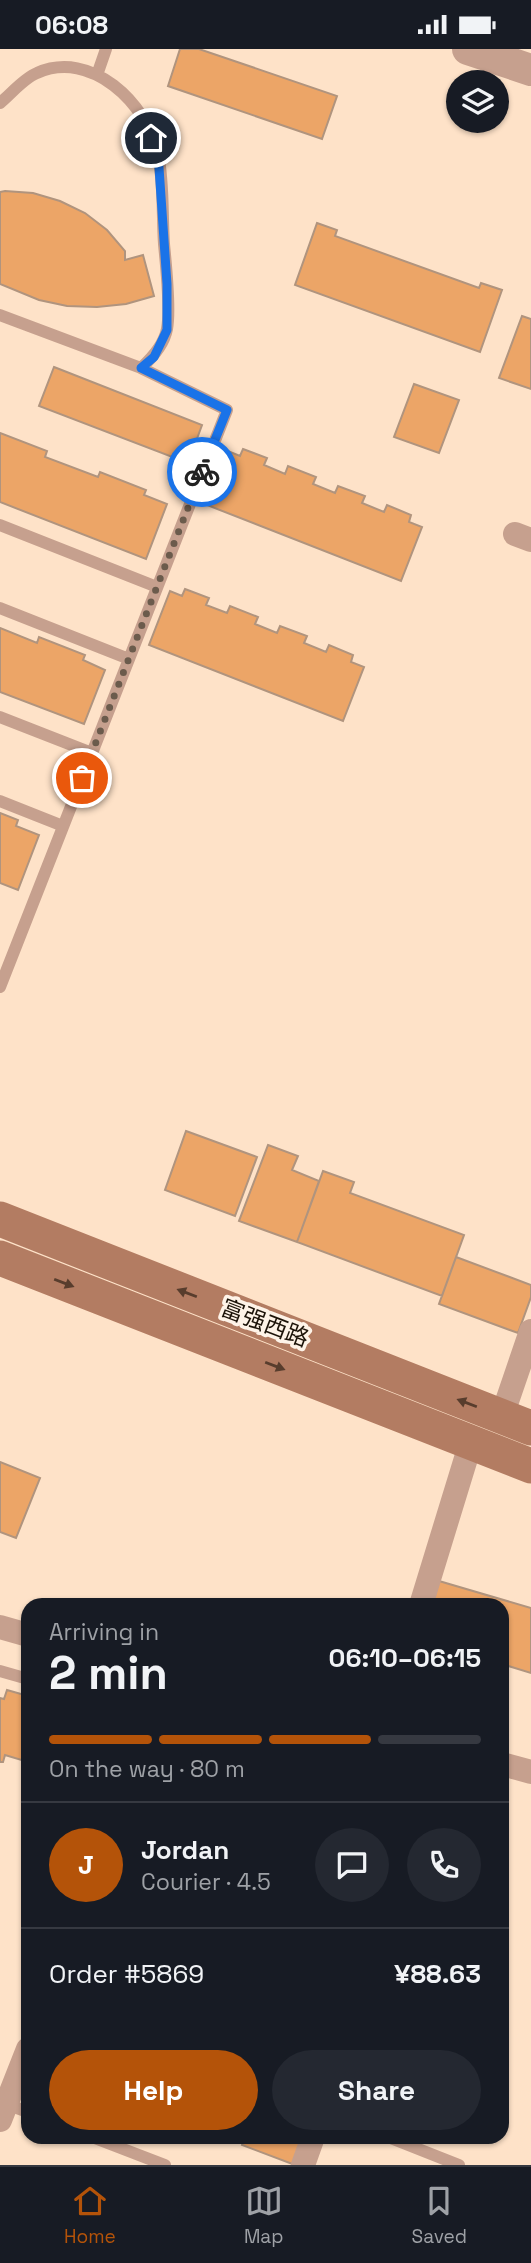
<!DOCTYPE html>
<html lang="en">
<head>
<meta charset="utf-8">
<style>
	:root { --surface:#171b24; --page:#242831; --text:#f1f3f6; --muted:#9ea1a6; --line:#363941; --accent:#b45309 }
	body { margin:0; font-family:"Space Grotesk","Noto Sans SC",sans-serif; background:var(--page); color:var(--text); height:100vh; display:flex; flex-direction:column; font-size:26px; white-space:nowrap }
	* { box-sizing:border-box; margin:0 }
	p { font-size:23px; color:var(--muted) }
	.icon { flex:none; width:38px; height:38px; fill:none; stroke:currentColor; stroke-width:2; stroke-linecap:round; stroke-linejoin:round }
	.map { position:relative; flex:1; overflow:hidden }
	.drawer { position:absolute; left:21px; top:1549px; width:488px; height:546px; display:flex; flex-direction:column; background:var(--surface); border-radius:21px; box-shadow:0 2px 5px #0004 }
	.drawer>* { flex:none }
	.buttons { position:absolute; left:446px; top:21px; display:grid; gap:14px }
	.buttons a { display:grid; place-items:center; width:63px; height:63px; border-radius:50%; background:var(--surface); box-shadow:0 2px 5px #0004; font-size:35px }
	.pin { position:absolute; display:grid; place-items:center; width:60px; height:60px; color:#fff; margin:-30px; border:4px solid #fff; border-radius:50%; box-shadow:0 2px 7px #0007 }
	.courier { position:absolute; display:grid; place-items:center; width:70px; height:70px; margin:-35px; border:5px solid #1a73e8; border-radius:50%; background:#fff; color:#222; box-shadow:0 2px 9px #0007 }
	.summary em { font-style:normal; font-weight:700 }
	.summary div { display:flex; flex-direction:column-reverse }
	.summary { display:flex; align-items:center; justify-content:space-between; height:119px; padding:0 28px }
	h1 { font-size:46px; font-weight:700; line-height:52px }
	.bar { display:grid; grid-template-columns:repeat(4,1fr); gap:10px 7px; align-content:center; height:84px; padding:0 28px }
	.bar i { height:9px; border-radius:5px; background:var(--line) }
	.bar .current { background:var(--accent) }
	.bar p { grid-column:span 4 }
	.line { display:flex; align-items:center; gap:18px; padding:0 28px; border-top:2px solid var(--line) }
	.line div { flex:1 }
	.round { display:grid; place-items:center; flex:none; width:74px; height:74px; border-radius:37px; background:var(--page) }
	.action { display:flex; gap:14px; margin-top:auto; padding:14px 28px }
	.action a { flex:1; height:80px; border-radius:42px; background:var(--accent); color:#fff; font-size:28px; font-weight:700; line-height:80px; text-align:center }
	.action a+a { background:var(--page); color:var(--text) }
	.status { display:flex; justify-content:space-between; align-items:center; height:49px; padding:0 35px; background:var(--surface); direction:ltr }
	.status svg { height:19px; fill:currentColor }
	.tab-bar { display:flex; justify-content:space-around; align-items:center; height:98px; border-top:2px solid var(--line); background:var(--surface); font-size:19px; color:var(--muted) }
	.tab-bar a { display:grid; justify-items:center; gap:4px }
	.tab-bar .current { color:var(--accent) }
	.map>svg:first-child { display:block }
	.building { fill:#eca567; stroke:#b0947e; stroke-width:2 }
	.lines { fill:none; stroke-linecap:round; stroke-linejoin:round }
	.service { stroke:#c6a08e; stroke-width:12 }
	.minor { stroke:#c6a08e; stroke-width:24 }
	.tertiary { stroke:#c6a08e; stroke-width:32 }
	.secondary { stroke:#b37c62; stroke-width:35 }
	.oneway { fill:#583d2d }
	.done { stroke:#6b5b4c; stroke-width:7; stroke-dasharray:0 12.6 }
	.route { stroke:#1a73e8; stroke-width:9 }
	.labels { text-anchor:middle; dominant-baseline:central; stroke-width:7; stroke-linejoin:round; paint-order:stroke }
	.street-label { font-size:23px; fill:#1c1309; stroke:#fef3e8 }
</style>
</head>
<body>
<div class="status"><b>06:08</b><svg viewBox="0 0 49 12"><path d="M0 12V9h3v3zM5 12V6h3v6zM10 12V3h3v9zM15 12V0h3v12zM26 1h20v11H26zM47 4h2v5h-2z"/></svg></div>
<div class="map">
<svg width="531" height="2116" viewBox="0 0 531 2116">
	<rect width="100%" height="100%" fill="#fee2c8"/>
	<!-- building -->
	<path class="building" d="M180 0H199L337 47 322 90 168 37Z
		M5 142 33 144 60 152 85 164 107 181 125 202V211L143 206 154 247 126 255 97 258 67 257 39 251 0 235V143Z
		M317 174 337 181 335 187 479 239 481 234 502 241 480 303 295 236Z
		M522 267 531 270V340L499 329Z
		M54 318 202 376 188 414 39 357Z
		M414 335 459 351 439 404 394 388Z
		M0 384 47 402 45 408 98 428 100 423 146 441 144 446 167 455 146 510 0 453Z
		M243 400 267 409 264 416 285 425 288 417 316 428 313 435 335 444 338 437 365 447 362 454 384 463 387 456 411 466 409 473 422 478 401 532 207 456 228 402 240 407Z
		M185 540 209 549 206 556 227 564 230 557 258 568 255 575 277 584 280 577 307 587 304 594 326 603 329 596 353 606 351 613 364 618 343 672 149 596 170 542 182 547Z
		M0 579 37 594 39 588 85 606 83 611 105 621 84 675 0 643Z
		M0 764 18 771 16 777 39 786 18 841 0 834Z
		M186 1082 257 1108 235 1167 165 1141Z
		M268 1096 298 1107 292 1121 319 1132 297 1193 239 1172Z
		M323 1122 354 1133 350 1144 464 1186 442 1247 297 1193Z
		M456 1208 531 1236V1248L518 1284 439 1255Z
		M0 1413 40 1429 16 1489 0 1483Z
		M439 1532 531 1559V1624L502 1615V1556H432Z
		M7 1641 28 1647V1713L5 1706 3 1713H0V1649L4 1650Z
		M245 2088H306L295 2116 242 2096Z"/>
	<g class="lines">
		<!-- service -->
		<path class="service" d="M97 26 106 0
			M0 54C11 45 24 29 37 24 91 0 147 54 158 105 164 134 162 166 164 195 166 217 171 260 167 280 164 296 152 309 141 319
			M0 266 141 319 227 361 0 938
			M0 476 157 538
			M0 559 129 610
			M0 668 92 704
			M0 752 63 777
			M0 1622 28 1630
			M6 2055 28 2063
			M92 2088 165 2116
			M388 2088 459 2116"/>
		<!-- minor -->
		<path class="minor" d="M515 485 531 491
			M502 1367 531 1282
			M421 1556 471 1393
			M0 1578 28 1586
			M502 1715 531 1723
			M0 2071 28 2000
			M303 2116 313 2088"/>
		<!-- tertiary -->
		<path class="tertiary" d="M468 0 531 21"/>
		<!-- secondary -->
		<path class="secondary" d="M0 1170 531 1379
			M0 1209 531 1417"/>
	</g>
	<!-- one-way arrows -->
	<defs><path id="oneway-solid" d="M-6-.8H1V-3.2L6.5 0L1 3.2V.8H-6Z" transform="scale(1.75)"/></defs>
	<g class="oneway">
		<use href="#oneway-solid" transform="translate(64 1234) rotate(21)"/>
		<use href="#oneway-solid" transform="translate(187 1244) rotate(-159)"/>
		<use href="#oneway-solid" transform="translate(275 1317) rotate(21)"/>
		<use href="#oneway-solid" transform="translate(467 1354) rotate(-159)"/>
	</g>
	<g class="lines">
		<!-- done -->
		<path class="done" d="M82 729 202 423"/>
		<!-- route -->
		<path class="route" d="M151 89 158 104 167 235V281L154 308 141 319 227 361 202 423"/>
	</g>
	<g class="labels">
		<!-- street labels -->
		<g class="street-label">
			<text transform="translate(265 1274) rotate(21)">富强西路</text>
		</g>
	</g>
</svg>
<div class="buttons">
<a><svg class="icon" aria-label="layers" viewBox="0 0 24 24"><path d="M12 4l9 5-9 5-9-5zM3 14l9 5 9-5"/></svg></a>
</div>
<div class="pin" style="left:82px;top:729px;background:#ea580c"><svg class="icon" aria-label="bag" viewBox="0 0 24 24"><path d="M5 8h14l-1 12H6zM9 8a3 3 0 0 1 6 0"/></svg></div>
<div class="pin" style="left:151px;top:89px;background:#1f2937"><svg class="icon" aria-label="home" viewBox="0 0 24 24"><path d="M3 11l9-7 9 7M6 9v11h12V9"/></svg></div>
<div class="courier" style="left:202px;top:423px"><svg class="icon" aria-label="bike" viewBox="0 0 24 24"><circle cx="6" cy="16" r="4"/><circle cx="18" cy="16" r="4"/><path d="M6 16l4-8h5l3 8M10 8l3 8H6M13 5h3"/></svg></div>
<section class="drawer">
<div class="summary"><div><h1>2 min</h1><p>Arriving in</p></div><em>06:10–06:15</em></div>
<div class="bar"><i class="current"></i><i class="current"></i><i class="current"></i><i></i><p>On the way · 80 m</p></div>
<div class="line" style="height:126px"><b class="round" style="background:var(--accent);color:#fff">J</b><div><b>Jordan</b><p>Courier · 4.5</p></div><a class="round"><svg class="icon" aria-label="chat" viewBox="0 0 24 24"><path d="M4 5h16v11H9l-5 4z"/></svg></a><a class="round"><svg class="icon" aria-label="phone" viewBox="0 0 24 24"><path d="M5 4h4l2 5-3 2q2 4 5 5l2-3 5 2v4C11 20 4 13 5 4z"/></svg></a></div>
<div class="line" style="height:91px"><div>Order #5869</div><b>¥88.63</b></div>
<div class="action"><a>Help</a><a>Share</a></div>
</section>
</div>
<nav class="tab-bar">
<a class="current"><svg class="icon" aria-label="home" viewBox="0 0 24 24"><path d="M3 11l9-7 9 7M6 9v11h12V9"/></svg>Home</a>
<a><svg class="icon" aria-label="map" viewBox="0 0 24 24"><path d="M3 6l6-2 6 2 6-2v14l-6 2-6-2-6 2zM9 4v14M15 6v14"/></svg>Map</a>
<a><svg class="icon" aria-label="saved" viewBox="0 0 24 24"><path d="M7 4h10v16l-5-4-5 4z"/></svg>Saved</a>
</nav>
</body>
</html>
